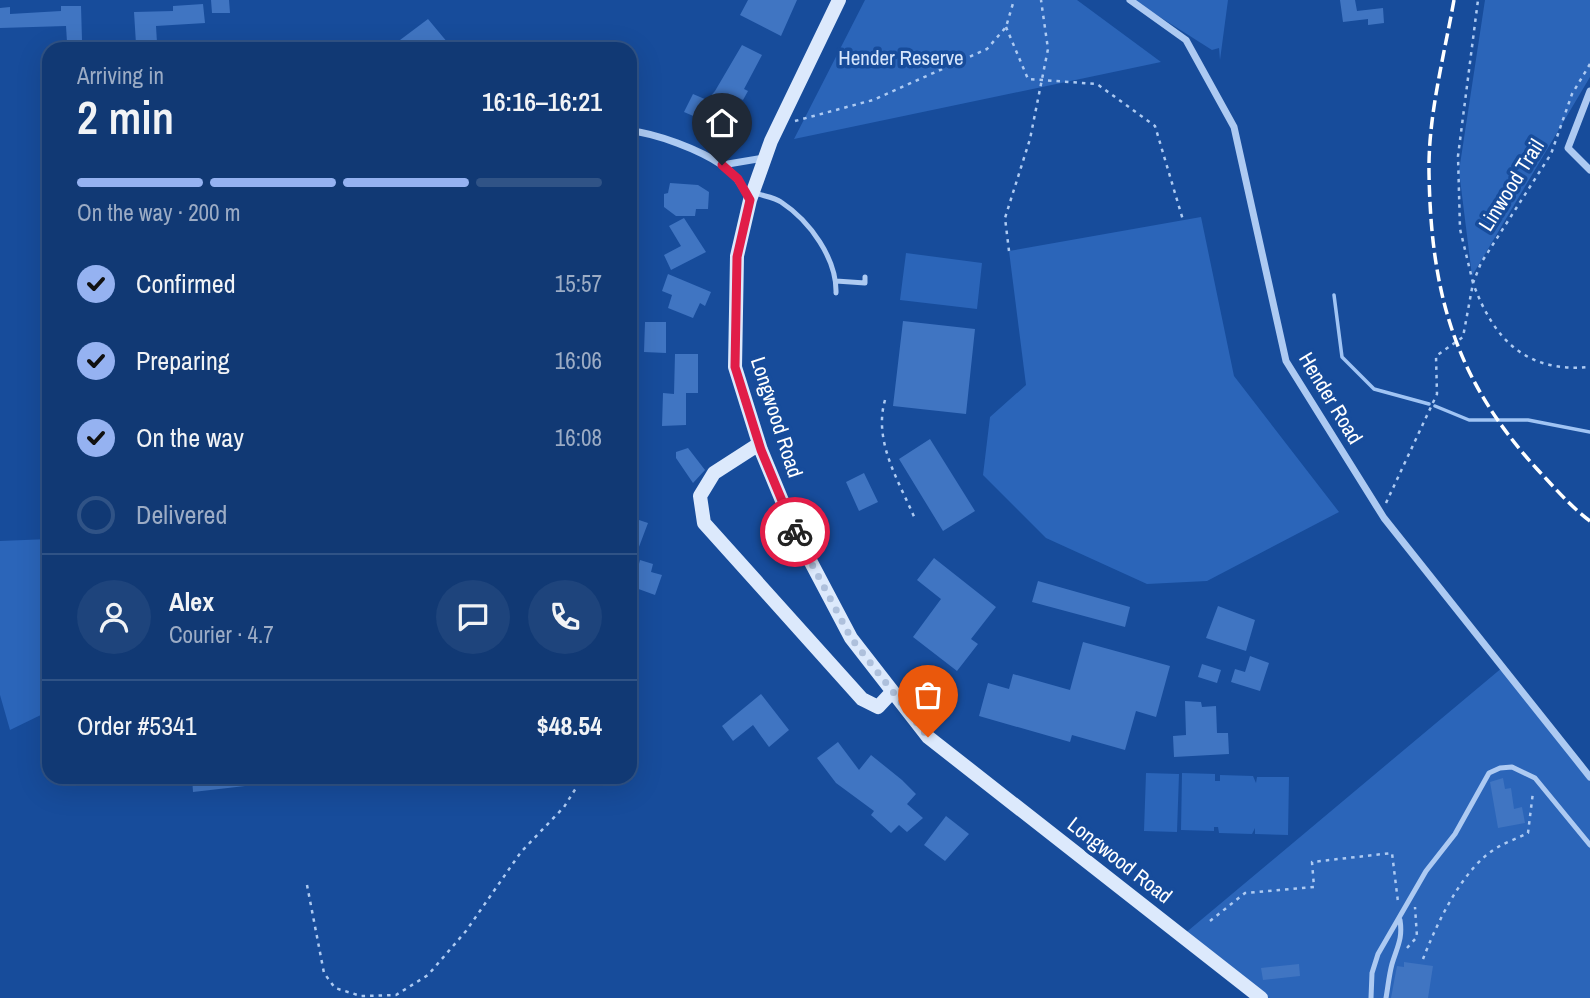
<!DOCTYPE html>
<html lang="en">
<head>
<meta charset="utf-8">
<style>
	:root { --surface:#113974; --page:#1e447c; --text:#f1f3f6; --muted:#9cacc5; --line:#305386; --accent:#95b2f1 }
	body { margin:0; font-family:"Archivo Narrow",sans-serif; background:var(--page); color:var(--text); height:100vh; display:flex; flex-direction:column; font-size:26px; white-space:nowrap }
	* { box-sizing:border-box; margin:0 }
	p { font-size:23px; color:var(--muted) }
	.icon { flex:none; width:38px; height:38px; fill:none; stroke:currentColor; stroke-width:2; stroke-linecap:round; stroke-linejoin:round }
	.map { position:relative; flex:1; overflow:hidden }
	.side { position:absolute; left:42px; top:42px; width:595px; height:742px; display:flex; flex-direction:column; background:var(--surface); border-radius:21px; box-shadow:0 7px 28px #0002,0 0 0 2px var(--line) }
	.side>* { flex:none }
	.pin { position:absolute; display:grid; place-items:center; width:60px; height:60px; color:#fff; margin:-72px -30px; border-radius:50% 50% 50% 0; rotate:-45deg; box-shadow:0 0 7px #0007 }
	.pin .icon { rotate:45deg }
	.courier { position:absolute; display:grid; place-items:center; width:70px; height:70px; margin:-35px; border:5px solid #e11d48; border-radius:50%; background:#fff; color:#222; box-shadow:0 2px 9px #0007 }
	.summary em { font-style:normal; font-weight:600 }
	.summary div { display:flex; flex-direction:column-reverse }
	.summary { display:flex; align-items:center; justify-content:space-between; height:119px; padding:0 35px }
	h1 { font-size:46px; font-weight:600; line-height:52px }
	.bar { display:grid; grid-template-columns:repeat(4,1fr); gap:10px 7px; align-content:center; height:84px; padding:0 35px }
	.bar i { height:9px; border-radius:5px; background:var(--line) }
	.bar .current { background:var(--accent) }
	.bar p { grid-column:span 4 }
	.line { display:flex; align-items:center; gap:18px; padding:0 35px; border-top:2px solid var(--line) }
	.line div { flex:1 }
	.round { display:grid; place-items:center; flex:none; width:74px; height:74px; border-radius:37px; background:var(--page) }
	ol { padding:0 35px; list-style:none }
	li { display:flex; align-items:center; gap:21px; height:77px }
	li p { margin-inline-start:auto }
	li .icon { padding:7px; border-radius:50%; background:var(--accent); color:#111; stroke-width:4 }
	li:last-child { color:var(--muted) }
	li i { width:38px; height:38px; border:4px solid var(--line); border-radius:50% }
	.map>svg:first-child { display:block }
	.green { fill:#2b65b9 }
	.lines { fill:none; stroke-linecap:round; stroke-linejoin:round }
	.stream { stroke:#a0c4f4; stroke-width:3.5 }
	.building { fill:#4075c2 }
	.path { stroke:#adcaf2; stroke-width:2.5; stroke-dasharray:3.5 5; stroke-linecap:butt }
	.lane { stroke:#adcaf2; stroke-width:5 }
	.street { stroke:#adcaf2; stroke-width:7 }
	.secondary { stroke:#dce9fc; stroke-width:14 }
	.rail { stroke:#fff; stroke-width:3.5; stroke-dasharray:12 5; stroke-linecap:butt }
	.done { stroke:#aec0dc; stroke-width:7; stroke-dasharray:0 12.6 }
	.route { stroke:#e11d48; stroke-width:9 }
	.labels { text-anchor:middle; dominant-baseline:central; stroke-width:7; stroke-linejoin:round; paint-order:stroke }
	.park-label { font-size:21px; fill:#d5e5fc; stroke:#174c9b }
	.street-label { font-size:21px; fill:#fff; stroke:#174c9b }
</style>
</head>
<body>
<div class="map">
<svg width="1590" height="998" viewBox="0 0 1590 998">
	<rect width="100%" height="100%" fill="#174c9b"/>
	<!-- green -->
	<path class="green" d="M865 0H1077L1161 62 794 139Z
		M1133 0H1228L1220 60 1219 48 1212 50Z
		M1485 0H1590V77L1472 276 1459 171Z
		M1201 217 1234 376 1339 512 1207 581 1147 584 1046 538 983 475 990 417 1026 385 1009 251Z
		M906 253 982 263 977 309 900 300Z
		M49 539V711L10 730 0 695V541Z
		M1503 667 1590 777V998H1261L1183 935Z
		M1146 773 1179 774 1177 832 1144 831Z
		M1182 773 1215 774V781H1220V775L1253 776 1256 783 1257 777H1289L1288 835 1255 834V828L1252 834 1219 833 1218 827H1214V831L1181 830Z"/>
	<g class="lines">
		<!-- stream -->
		<path class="stream" d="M1334 295 1342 357 1374 389 1429 404
			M1435 406 1469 420H1528L1590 432"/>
	</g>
	<!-- building -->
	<path class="building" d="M211 0H229L230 13H212Z
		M748 0H797L781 36 740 15Z
		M1340 0H1355L1357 11 1383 8 1384 23 1368 25V19L1343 22Z
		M203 4 205 23 156 26 157 43 136 44 134 12 173 11V6Z
		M61 6H81L82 40 67 42 66 26 0 28V8L10 7V14L61 11Z
		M428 19 448 43 440 49H388Z
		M742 45 762 55 744 89 748 91 743 100 735 96 726 114 746 129 723 123 714 139 701 131 705 121 684 112 693 94 707 100 715 91Z
		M670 183 698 185 709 192 708 209H696L695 216H676L664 207V194L668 193Z
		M684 218 706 252 671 270 664 255 681 246 669 226Z
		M668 274 711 292 705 306 700 303 693 318 668 308 672 295 662 291Z
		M903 321 975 329 966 414 893 406Z
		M645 322H666V353L644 352Z
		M675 354H698V393H686V425L662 426 663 393 674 394Z
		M930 439 975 511 943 531 899 459Z
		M688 448 705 470 693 483 676 458V452Z
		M864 473 878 502 859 511 846 482Z
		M630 517 648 523 631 568H630Z
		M934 558 996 607 971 639 978 644 957 671 913 637 941 599 917 580Z
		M640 560 653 564 651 572 662 575 655 595 633 587Z
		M1038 581 1130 607 1125 627 1032 602Z
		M1218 606 1255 620 1246 651 1206 638Z
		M1083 642 1170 666 1156 717 1136 711 1125 750 1072 735 1070 742 979 716 988 683 1009 689 1013 674 1070 690Z
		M1250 656 1269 663 1260 691 1231 682 1235 669 1245 672Z
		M1202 664 1221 670 1217 683 1198 677Z
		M761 694 789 730 769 747 753 725 733 741 722 726Z
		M1185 701 1201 702 1202 707 1216 706 1217 733H1228L1229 754 1174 757 1173 736 1186 735Z
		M838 742 859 770 871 755 902 780 916 794 907 804 923 818 907 832 899 825 891 833 871 815 874 811 836 783 817 758Z
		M192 777H263V784L193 792Z
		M1503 778 1505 789 1511 788 1514 809 1522 807 1525 823 1498 828 1490 782Z
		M946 816 969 834 945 861 924 845Z
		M1404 962 1433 966 1428 998H1391L1397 966 1404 967Z
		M1299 964 1300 976 1263 980 1261 968Z"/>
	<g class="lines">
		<!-- path -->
		<path class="path" d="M1006 27 1028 79 1097 84 1155 126 1183 220
			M1590 64 1572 94 1551 154 1481 263 1473 283C1494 340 1526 373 1590 367
			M795 121 873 100 987 49 1006 27 1014 0
			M1009 251 1005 218 1030 139 1048 49 1041 0
			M885 400C873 442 899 481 915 519
			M1386 503 1437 394 1436 356 1463 337 1473 283 1460 229 1458 156 1478 0
			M307 885 324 973 335 988 361 996 396 995 428 975 466 931 521 852 564 807 583 777
			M1210 921 1245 893 1314 887 1312 862 1392 853 1398 902
			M1407 948 1417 937 1415 907
			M1423 959C1437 923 1463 867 1498 847 1507 842 1518 838 1528 833L1533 792"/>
		<!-- lane -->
		<path class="lane" d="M755 193C763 196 774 197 781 202 810 221 837 259 836 293
			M836 281 865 283V277
			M1371 998 1372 973 1378 954 1426 871 1455 834 1489 773 1500 768 1512 767 1535 778 1590 845
			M1386 998C1388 987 1389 975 1392 964 1397 947 1403 939 1400 920"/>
		<!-- street -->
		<path class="street" d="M1130 0 1186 40 1234 127 1286 361 1384 518 1590 777
			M1590 91 1568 148 1590 170
			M630 131C656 133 700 150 722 165 735 173 742 186 749 199
			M722 165 764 158"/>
		<!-- secondary -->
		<path class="secondary" d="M839 0 771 141 750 200 737 256 735 367 761 450 795 532 851 638 928 737 1261 998
			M759 444 714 473 700 496 704 523 862 699 878 707 892 692"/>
		<!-- rail -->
		<path class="rail" d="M1454 0C1444 56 1428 116 1429 173 1431 294 1455 379 1537 469 1554 487 1570 506 1590 521"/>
	</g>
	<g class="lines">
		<!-- done -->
		<path class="done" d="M795 532 851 638 928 737"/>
		<!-- route -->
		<path class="route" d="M722 165 738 179 750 200 737 257 735 367 761 450 795 532"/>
	</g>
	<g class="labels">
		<!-- park labels -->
		<g class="park-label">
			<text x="901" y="57">Hender Reserve</text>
		</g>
		<!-- street labels -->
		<g class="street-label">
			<text transform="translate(1511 185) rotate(-58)">Linwood Trail</text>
			<text transform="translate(1331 398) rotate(59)">Hender Road</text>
			<text transform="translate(777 417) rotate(72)">Longwood Road</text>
			<text transform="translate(1120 860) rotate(38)">Longwood Road</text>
		</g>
	</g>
</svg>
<div class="pin" style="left:928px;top:737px;background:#ea580c"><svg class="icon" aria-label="bag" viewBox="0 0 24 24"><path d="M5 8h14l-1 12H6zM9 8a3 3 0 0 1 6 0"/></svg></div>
<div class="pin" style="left:722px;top:165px;background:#1f2937"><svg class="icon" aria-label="home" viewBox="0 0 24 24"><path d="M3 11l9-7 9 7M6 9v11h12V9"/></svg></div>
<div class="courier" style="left:795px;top:532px"><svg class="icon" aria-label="bike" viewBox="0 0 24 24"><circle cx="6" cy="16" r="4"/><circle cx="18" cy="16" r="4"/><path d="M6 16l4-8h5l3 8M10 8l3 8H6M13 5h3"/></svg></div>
<section class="side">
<div class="summary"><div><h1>2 min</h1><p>Arriving in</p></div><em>16:16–16:21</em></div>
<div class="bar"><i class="current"></i><i class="current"></i><i class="current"></i><i></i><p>On the way · 200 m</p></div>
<ol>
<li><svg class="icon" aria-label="check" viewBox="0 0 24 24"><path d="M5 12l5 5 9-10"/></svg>Confirmed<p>15:57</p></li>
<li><svg class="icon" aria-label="check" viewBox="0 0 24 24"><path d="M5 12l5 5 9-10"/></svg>Preparing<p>16:06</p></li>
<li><svg class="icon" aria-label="check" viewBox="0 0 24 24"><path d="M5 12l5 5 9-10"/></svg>On the way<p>16:08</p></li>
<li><i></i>Delivered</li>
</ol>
<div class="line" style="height:126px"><a class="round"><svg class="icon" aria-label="person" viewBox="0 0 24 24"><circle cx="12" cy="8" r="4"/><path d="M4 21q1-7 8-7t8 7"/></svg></a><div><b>Alex</b><p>Courier · 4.7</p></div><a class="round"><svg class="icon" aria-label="chat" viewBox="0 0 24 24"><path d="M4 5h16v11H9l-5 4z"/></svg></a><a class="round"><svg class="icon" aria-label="phone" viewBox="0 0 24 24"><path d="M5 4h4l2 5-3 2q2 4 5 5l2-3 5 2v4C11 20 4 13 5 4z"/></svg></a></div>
<div class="line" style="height:91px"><div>Order #5341</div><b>$48.54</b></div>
</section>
</div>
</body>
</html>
